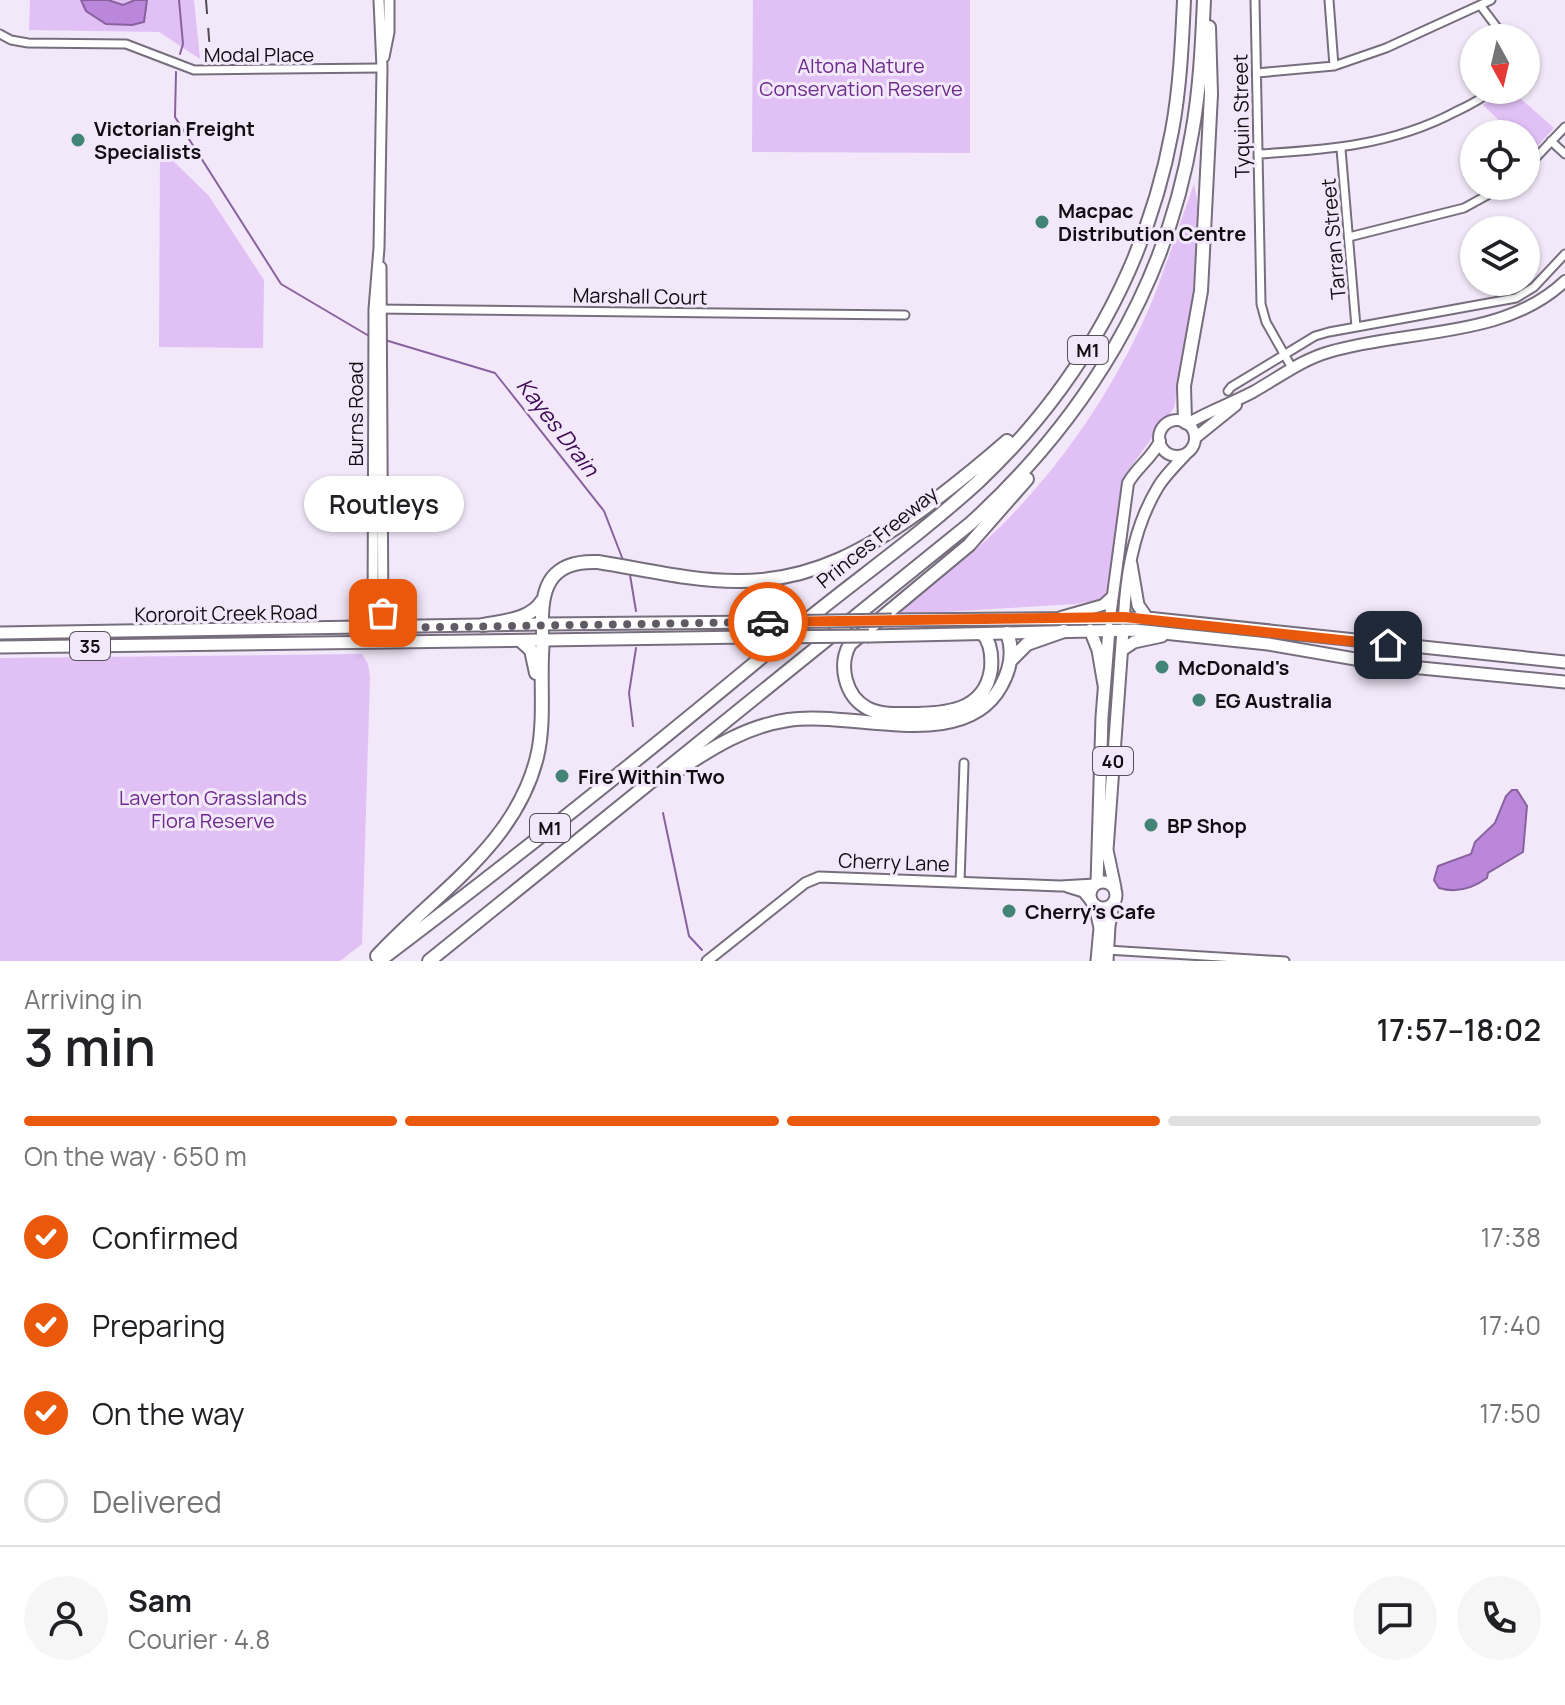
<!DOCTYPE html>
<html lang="en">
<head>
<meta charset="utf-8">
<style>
	:root { --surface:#fff; --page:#f6f6f6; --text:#202124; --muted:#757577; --line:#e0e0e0; --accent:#ea580c }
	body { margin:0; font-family:Manrope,sans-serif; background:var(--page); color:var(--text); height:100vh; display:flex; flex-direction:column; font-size:30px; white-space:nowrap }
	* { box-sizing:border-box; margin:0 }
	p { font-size:26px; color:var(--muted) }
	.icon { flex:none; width:44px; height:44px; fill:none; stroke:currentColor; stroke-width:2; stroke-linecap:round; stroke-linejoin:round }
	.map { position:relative; height:961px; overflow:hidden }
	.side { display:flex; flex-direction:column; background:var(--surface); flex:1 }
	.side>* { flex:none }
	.needle { width:52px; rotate:172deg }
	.tools { position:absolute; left:1460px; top:24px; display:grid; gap:16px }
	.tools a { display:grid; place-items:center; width:80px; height:80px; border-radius:50%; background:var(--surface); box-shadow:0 2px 6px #0004; font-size:40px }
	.pin { position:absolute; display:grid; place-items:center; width:68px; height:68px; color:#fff; margin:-34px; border-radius:16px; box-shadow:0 4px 12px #0006 }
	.courier { position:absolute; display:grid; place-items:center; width:80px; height:80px; margin:-40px; border:6px solid #ea580c; border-radius:50%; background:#fff; color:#222; box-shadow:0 2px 10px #0007 }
	.bubble { position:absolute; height:56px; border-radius:28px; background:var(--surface); box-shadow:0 2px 6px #0004; font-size:26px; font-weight:600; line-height:56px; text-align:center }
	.headline em { font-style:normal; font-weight:600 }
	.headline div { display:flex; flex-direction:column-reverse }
	.headline { display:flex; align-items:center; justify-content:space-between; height:136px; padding:0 24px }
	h1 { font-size:52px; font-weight:600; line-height:60px }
	.bar { display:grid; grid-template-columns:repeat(4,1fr); gap:12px 8px; align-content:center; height:96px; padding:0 24px }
	.bar i { height:10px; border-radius:6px; background:var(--line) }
	.bar .active { background:var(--accent) }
	.bar p { grid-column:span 4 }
	.line { display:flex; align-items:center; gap:20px; padding:0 24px; border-top:2px solid var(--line) }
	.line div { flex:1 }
	.round { display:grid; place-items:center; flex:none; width:84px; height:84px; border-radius:42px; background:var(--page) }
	ol { padding:0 24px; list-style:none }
	li { display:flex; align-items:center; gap:24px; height:88px }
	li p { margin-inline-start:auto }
	li .icon { padding:8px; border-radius:50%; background:var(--accent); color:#fff; stroke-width:4 }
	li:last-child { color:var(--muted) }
	li i { width:44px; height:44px; border:4px solid var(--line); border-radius:50% }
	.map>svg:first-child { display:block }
	.green { fill:#e0c0f5 }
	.water { fill:#bb87da; stroke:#88629e; stroke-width:2 }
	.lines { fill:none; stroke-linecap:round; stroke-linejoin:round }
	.stream { stroke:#88629e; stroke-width:2 }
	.minor-casing { stroke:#776e7d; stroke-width:11 }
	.tertiary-casing { stroke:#776e7d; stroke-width:13 }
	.secondary-casing { stroke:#776e7d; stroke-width:14 }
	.primary-casing { stroke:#776e7d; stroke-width:15 }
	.trunk-casing { stroke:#776e7d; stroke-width:15 }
	.motorway-casing { stroke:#776e7d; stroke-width:16 }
	.minor { stroke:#fff; stroke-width:7 }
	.tertiary { stroke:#fff; stroke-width:9 }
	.secondary { stroke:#fff; stroke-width:10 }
	.primary { stroke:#fff; stroke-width:11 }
	.trunk { stroke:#fff; stroke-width:11 }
	.motorway { stroke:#fff; stroke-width:12 }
	.rail { stroke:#514b54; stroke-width:2; stroke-dasharray:14 14; stroke-linecap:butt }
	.trunk-bridge-casing { stroke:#776e7d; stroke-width:15; stroke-linecap:butt }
	.trunk-bridge { stroke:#fff; stroke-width:11 }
	.done { stroke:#605a64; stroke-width:8; stroke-dasharray:0 14.4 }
	.route { stroke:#ea580c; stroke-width:10 }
	.poi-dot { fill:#428577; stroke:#f2e8f9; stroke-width:3 }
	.labels { text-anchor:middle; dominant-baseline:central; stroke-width:6; stroke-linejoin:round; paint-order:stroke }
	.shield { fill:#f2e8f9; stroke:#544f58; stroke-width:2 }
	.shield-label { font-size:18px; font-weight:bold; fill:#110d13 }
	.street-label { font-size:20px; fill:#110d13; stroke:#f2e8f9 }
	.park-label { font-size:20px; fill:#6c2b8d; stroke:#f2e8f9 }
	.poi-label { font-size:20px; font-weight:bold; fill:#110d13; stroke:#f2e8f9; text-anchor:start }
	.water-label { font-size:22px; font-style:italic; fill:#3e0955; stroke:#f2e8f9 }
</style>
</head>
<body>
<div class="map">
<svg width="1565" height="961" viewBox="0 0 1565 961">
	<rect width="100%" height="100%" fill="#f2e8f9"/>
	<!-- green -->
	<path class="green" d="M30 0H194L200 59 159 32 29 30Z
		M753 0H970V153L752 152Z
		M1503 90H1511L1554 128 1532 152 1526 146V134H1513L1483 105Z
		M160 148 209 196 264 280 263 348 159 347Z
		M1194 184 1199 209 1194 296 1174 408 1127 472 1122 489 1106 594 1098 600 1076 604 892 615C929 586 968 559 1001 526 1065 462 1118 383 1153 299 1168 261 1180 222 1194 184Z
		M362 654 368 664 370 677 362 944 340 961H0V658Z"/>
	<!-- water -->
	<path class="water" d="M81 0H108L123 5 135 0H147L144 22 132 25 106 24 86 11Z
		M1512 790H1517L1527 806 1523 852 1488 873 1487 878C1472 889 1456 893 1439 888L1434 880 1438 866 1471 854 1475 842 1495 823 1506 796Z"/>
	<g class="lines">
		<!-- stream -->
		<path class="stream" d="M179 0 183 44 180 54
			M176 72 175 117 281 284 369 336
			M385 340 495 373 604 511 623 560
			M630 575 636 611
			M633 726 629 693 636 648
			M663 813 689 936 702 950"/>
		<defs>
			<path id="minor" d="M1255 0 1261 304 1266 322 1292 368
				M1329 0 1334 66
				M1480 5 1505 38
				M0 34 11 40 28 43 126 44 194 70 382 68
				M1257 73 1334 66 1386 48 1491 0
				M1551 141 1565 154
				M1341 149 1356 327
				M1258 154C1327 150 1393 145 1455 112 1468 106 1482 99 1492 90
				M1526 168 1565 127
				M1349 237 1464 208 1504 186
				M376 309 905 315
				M1228 391 1231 387 1315 336 1329 332 1516 298 1534 287 1565 254
				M960 882 964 763
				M1107 950 1285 961"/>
			<path id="tertiary" d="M384 57 389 32V0
				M381 267 383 628
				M373 629 374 309 379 248 382 68 379 0
				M1067 887 1083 892 1092 903
				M707 961 805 883 819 877 1060 886 1095 884"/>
			<path id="secondary" d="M1159 438a18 18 0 1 1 36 0a18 18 0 1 1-36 0Z
				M1187 424C1209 411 1232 403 1253 392 1278 378 1301 360 1329 352 1405 329 1505 339 1565 281
				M1195 438 1236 405
				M1061 617 1103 605 1112 597
				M1110 617 1128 483C1137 467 1152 458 1160 441
				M1124 617C1126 573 1135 525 1158 487 1165 475 1177 464 1187 453"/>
			<path id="primary" d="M0 633 542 624
				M0 647 543 640
				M1090 895a13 13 0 1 1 26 0a13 13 0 1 1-26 0Z
				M1097 883 1102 717 1109 629
				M1115 888 1107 850 1123 630
				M1095 905 1100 928 1097 961
				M1107 961 1109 926 1113 904"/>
			<path id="trunk" d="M1131 564 1138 605 1147 618
				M892 620 1147 618 1565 662
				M1090 630 1098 650 1104 685
				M869 636 1135 630 1268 644 1390 665 1565 682
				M748 637 543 640 542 624 769 622
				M1122 650 1134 642 1162 636"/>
			<path id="motorway" d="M1185 422 1184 386 1201 291 1211 94 1209 27
				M542 624C541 584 553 560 598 562 643 569 691 581 737 581 813 582 872 547 931 503 957 483 982 463 1007 441
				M483 625C503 621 530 620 542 601
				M983 634C991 643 992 657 991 669 985 712 944 714 909 714 895 714 880 715 867 708 845 696 838 665 850 644L969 545 1027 479
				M521 641 531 650 536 673
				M1011 660 1027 644 1064 631
				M666 778C705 753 741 727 788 720 852 710 964 754 1001 686 1010 670 1014 651 1007 633
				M377 956C435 893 515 846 537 757 546 719 539 678 543 640
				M379 961C516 858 649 751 780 642 845 587 916 539 979 481 1079 387 1147 266 1172 131 1180 88 1182 44 1184 0
				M429 961 971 523C1085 419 1167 287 1192 133 1200 89 1202 45 1204 0"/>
		</defs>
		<!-- minor casing -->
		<use href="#minor" class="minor-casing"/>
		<!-- tertiary casing -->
		<use href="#tertiary" class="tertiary-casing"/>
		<!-- secondary casing -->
		<use href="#secondary" class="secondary-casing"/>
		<!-- primary casing -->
		<use href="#primary" class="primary-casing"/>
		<!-- trunk casing -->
		<use href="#trunk" class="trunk-casing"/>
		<!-- motorway casing -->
		<use href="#motorway" class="motorway-casing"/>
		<!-- minor -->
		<use href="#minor" class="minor"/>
		<!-- tertiary -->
		<use href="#tertiary" class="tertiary"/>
		<!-- secondary -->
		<use href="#secondary" class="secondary"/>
		<!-- primary -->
		<use href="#primary" class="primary"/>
		<!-- trunk -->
		<use href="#trunk" class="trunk"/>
		<!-- motorway -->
		<use href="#motorway" class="motorway"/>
		<!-- rail -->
		<path class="rail" d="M206 0 210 51"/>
		<defs>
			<path id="trunk-bridge" d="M769 622 892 620
				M748 637 869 636"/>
		</defs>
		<!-- trunk-bridge casing -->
		<use href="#trunk-bridge" class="trunk-bridge-casing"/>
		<!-- trunk-bridge -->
		<use href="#trunk-bridge" class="trunk-bridge"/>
	</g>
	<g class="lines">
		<!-- done -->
		<path class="done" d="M383 613V628L768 622"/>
		<!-- route -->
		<path class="route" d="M768 622 1124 617 1388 645"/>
	</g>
	<!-- markers -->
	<g class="poi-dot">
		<circle cx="78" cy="140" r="8"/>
		<circle cx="1042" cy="222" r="8"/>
		<circle cx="1162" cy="667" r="8"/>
		<circle cx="1199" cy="700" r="8"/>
		<circle cx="562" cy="776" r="8"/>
		<circle cx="1151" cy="825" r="8"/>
		<circle cx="1009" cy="911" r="8"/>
	</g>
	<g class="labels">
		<!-- shield labels -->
		<g class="shield">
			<rect x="1068" y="336" width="40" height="28" rx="6"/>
			<rect x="70" y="632" width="40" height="28" rx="6"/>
			<rect x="1093" y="747" width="40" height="28" rx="6"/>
			<rect x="530" y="814" width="40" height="28" rx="6"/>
		</g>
		<g class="shield-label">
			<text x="1088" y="350">M1</text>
			<text x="90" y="646">35</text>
			<text x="1113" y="761">40</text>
			<text x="550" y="828">M1</text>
		</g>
		<!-- street labels -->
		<g class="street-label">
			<text x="259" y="54">Modal Place</text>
			<text transform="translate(1241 116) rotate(-91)">Tyquin Street</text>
			<text transform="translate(1333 239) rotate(-95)">Tarran Street</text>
			<text transform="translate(640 296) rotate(1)">Marshall Court</text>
			<text transform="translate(355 414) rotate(-90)">Burns Road</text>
			<text transform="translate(877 537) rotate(-39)">Princes Freeway</text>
			<text transform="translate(226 613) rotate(-1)">Kororoit Creek Road</text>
			<text transform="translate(894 862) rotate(2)">Cherry Lane</text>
		</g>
		<!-- park labels -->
		<g class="park-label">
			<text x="861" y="65">Altona Nature<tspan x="861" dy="23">Conservation Reserve</tspan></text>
			<text x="213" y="797">Laverton Grasslands<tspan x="213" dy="23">Flora Reserve</tspan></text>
		</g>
		<!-- poi labels -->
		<g class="poi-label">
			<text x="94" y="128">Victorian Freight<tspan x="94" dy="23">Specialists</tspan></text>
			<text x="1058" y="210">Macpac<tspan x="1058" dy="23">Distribution Centre</tspan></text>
			<text x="1178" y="667">McDonald's</text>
			<text x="1215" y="700">EG Australia</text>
			<text x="578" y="776">Fire Within Two</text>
			<text x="1167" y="825">BP Shop</text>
			<text x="1025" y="911">Cherry's Cafe</text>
		</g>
		<!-- water labels -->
		<g class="water-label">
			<text transform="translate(558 427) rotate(52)">Kayes Drain</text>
		</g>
	</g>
</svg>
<div class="tools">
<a><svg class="needle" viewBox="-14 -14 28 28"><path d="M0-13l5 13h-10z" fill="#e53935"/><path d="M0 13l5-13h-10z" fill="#757577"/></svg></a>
<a><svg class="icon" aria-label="locate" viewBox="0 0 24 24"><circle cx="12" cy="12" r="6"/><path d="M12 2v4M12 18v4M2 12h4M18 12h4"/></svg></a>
<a><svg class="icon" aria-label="layers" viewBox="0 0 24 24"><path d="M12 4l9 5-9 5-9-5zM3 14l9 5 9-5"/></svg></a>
</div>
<div class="pin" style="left:383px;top:613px;background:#ea580c"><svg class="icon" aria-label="bag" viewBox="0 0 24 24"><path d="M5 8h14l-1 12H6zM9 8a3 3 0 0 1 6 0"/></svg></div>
<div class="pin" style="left:1388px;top:645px;background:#1f2937"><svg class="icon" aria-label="home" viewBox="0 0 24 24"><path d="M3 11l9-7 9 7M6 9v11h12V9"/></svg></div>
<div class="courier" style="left:768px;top:622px"><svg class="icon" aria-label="car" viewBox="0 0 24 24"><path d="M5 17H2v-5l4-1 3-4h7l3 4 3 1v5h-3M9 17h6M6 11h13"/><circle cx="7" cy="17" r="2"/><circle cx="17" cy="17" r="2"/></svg></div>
<div class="bubble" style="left:304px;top:476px;width:160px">Routleys</div>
</div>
<section class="side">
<div class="headline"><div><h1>3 min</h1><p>Arriving in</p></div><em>17:57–18:02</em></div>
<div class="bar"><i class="active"></i><i class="active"></i><i class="active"></i><i></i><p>On the way · 650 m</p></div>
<ol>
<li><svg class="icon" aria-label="check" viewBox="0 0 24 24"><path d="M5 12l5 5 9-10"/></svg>Confirmed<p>17:38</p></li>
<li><svg class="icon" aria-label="check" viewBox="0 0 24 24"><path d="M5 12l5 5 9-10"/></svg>Preparing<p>17:40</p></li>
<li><svg class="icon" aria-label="check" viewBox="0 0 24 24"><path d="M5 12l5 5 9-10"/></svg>On the way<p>17:50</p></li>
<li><i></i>Delivered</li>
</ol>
<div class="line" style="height:144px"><a class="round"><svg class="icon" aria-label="person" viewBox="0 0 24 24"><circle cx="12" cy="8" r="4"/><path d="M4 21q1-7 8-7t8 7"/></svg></a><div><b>Sam</b><p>Courier · 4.8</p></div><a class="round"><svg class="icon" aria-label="chat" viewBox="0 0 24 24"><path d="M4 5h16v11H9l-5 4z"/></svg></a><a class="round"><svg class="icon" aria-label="phone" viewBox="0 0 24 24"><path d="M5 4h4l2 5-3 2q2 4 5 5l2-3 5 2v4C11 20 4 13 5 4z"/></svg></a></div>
</section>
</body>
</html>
